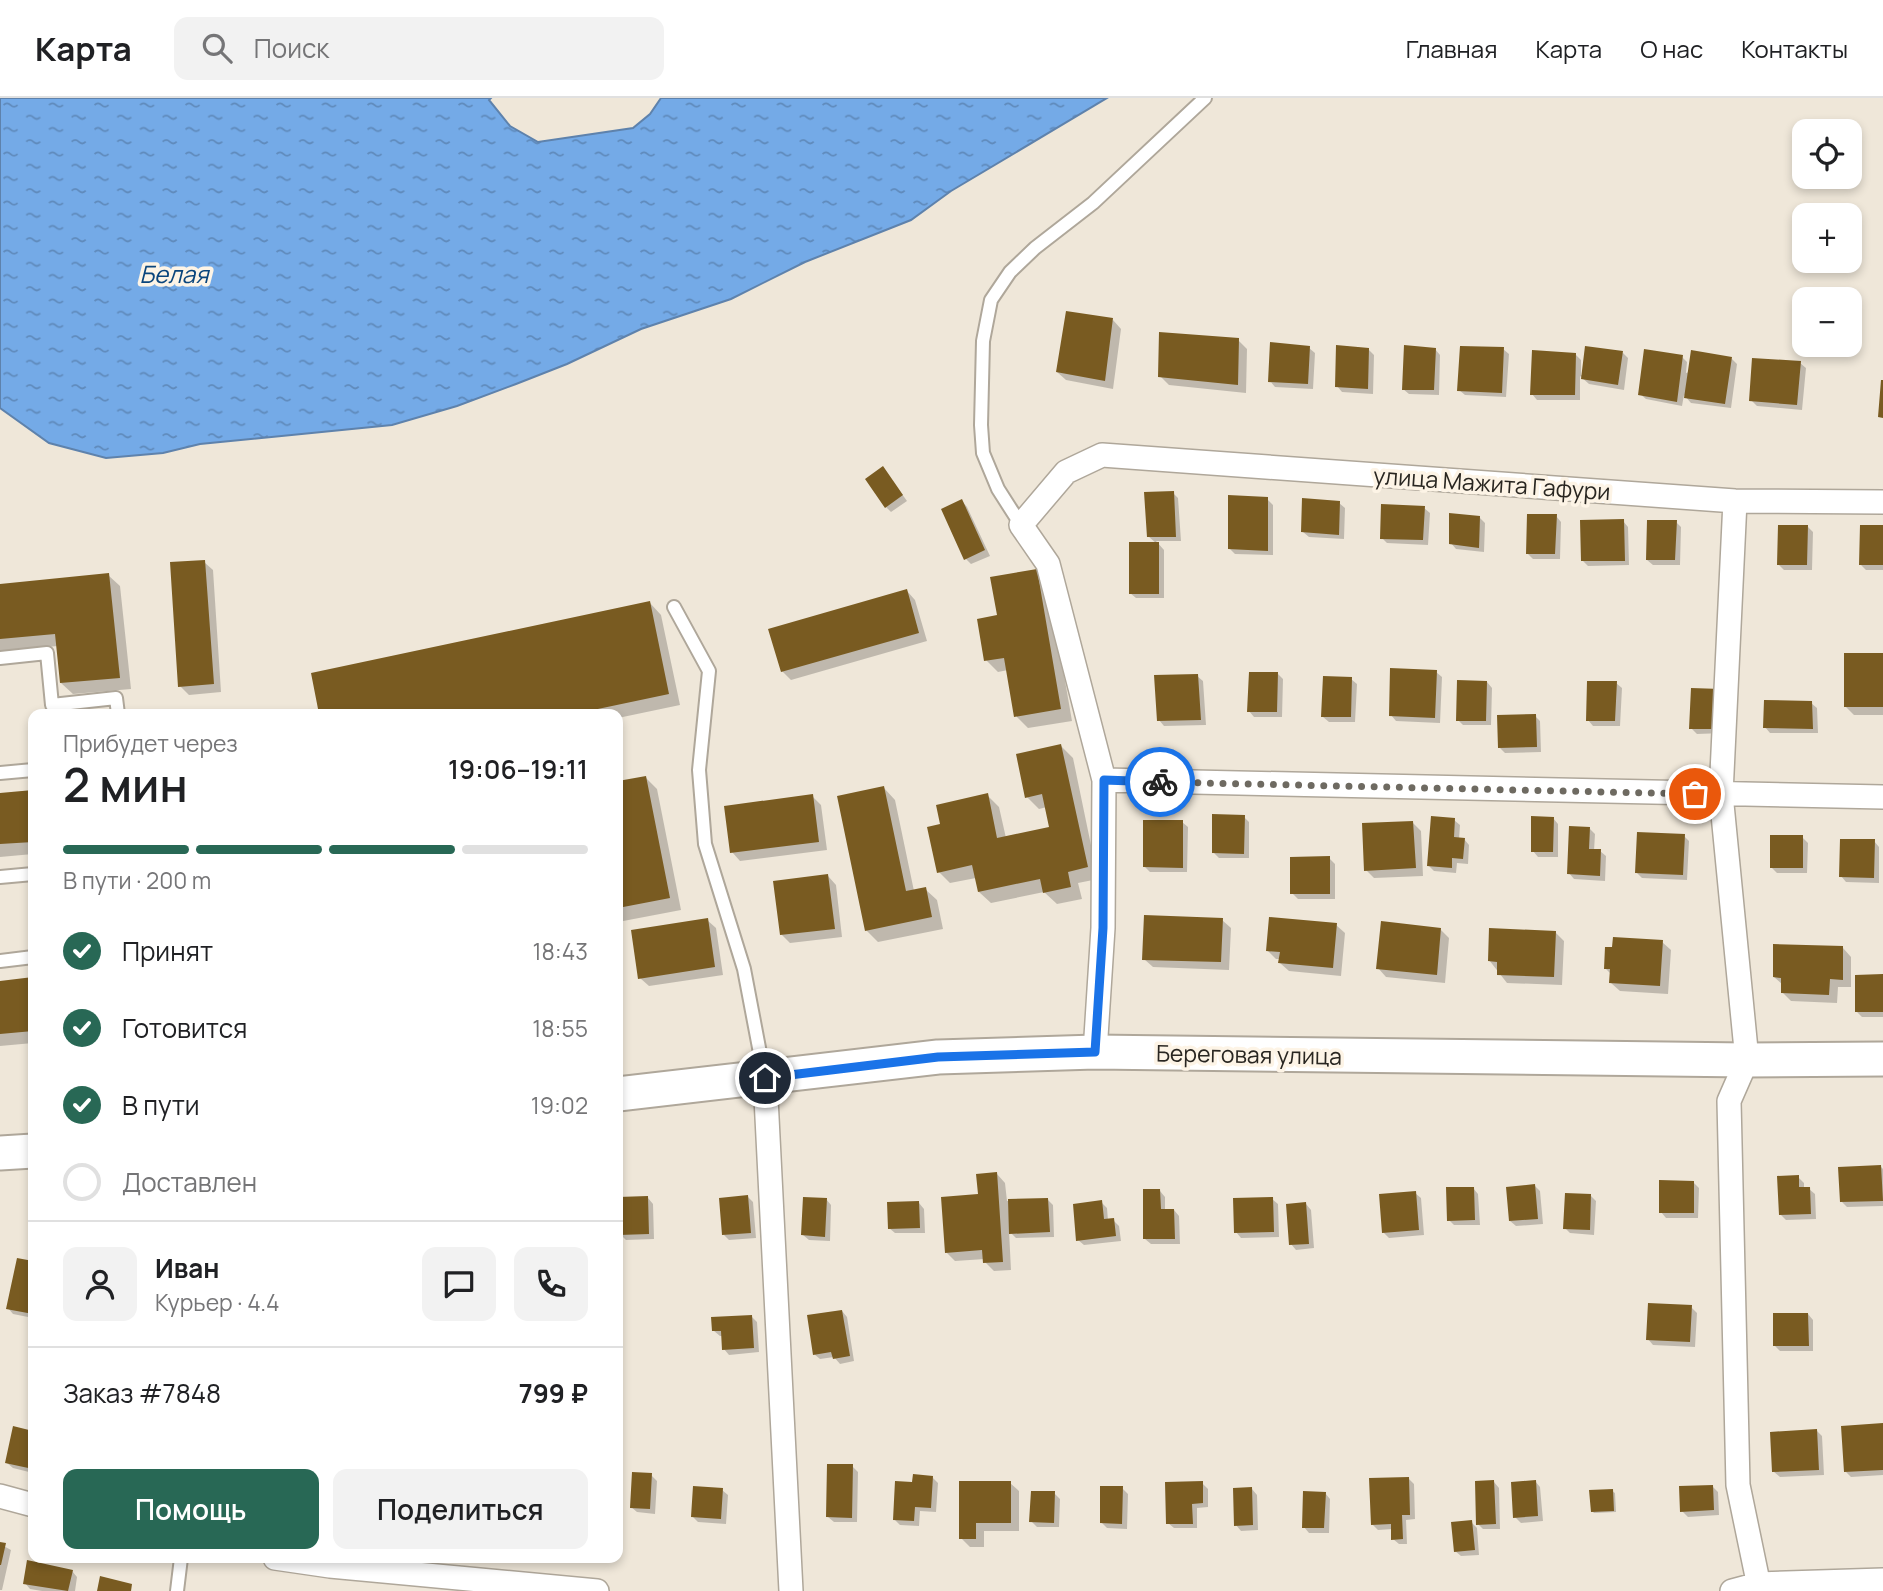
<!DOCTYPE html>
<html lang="ru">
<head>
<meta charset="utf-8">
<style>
	:root { --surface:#fff; --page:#f2f2f2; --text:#202124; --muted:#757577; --line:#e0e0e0; --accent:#286855 }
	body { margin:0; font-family:Manrope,sans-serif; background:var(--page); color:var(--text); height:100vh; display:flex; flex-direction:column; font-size:26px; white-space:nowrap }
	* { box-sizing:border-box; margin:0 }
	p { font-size:23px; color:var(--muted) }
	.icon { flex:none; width:38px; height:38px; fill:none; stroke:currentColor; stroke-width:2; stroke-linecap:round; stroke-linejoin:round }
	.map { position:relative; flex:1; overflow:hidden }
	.panel { position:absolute; left:28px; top:611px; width:595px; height:854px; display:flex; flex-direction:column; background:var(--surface); border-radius:14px; box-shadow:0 4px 10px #0003 }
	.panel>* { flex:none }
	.buttons { position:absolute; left:1792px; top:21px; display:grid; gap:14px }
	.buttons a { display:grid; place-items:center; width:70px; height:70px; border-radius:14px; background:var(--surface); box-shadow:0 4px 10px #0003; font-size:35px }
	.pin { position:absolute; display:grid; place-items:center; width:60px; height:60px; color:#fff; margin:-30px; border:4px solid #fff; border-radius:50%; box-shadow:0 2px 7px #0007 }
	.courier { position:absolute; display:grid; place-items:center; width:70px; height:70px; margin:-35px; border:5px solid #1a73e8; border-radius:50%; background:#fff; color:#222; box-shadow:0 2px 9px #0007 }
	.summary em { font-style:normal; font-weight:600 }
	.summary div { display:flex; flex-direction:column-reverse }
	.summary { display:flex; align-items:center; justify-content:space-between; height:119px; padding:0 35px }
	h1 { font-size:46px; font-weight:600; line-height:52px }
	.bar { display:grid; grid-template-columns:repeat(4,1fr); gap:10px 7px; align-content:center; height:84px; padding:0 35px }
	.bar i { height:9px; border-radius:5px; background:var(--line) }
	.bar .current { background:var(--accent) }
	.bar p { grid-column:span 4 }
	.line { display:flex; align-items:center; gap:18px; padding:0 35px; border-top:2px solid var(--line) }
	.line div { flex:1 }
	.round { display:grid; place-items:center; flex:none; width:74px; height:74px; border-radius:14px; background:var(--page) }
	ol { padding:0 35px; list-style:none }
	li { display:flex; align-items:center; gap:21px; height:77px }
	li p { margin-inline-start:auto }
	li .icon { padding:7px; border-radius:50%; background:var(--accent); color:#fff; stroke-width:4 }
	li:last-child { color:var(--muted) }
	li i { width:38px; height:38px; border:4px solid var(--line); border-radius:50% }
	.primary-button { display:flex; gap:14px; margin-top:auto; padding:14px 35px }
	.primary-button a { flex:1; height:80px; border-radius:14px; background:var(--accent); color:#fff; font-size:28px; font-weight:600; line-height:80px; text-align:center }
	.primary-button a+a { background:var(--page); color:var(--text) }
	header { display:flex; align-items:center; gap:42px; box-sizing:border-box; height:98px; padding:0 35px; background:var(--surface); border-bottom:2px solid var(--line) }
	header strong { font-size:33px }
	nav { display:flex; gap:38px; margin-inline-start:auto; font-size:24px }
	.search { width:490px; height:63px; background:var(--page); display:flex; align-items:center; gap:18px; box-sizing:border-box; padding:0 24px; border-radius:14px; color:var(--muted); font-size:26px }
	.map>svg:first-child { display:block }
	.water { fill:url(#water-ripples); stroke:#5e82ac; stroke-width:2 }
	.shadow { fill:#0003 }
	.building { fill:#795b21 }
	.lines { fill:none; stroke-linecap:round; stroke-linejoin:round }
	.lane-casing { stroke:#afa79a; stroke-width:16 }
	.street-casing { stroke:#afa79a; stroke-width:26 }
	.secondary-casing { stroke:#afa79a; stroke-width:37 }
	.lane { stroke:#fff; stroke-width:12 }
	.street { stroke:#fff; stroke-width:23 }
	.secondary { stroke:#fff; stroke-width:33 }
	.done { stroke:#6e6a61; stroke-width:7; stroke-dasharray:0 12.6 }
	.route { stroke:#1a73e8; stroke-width:9 }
	.labels { text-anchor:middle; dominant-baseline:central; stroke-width:7; stroke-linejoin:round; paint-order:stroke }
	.street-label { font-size:23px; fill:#292621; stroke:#fdf4e6 }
	.water-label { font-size:24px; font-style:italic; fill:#0a457c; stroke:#fdf4e6 }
</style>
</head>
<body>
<header>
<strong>Карта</strong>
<div class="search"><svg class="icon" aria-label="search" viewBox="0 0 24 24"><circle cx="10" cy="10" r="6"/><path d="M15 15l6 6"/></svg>Поиск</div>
<nav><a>Главная</a><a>Карта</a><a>О нас</a><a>Контакты</a></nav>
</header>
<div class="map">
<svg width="1883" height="1493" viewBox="0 0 1883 1493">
	<defs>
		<pattern id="water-ripples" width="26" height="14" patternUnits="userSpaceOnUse" patternTransform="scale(1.75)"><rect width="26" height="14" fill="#74aae7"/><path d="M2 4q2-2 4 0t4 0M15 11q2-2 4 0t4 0" fill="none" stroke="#5f8abb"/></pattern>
	</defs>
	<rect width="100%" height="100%" fill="#efe7d9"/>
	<!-- water -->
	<path class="water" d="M0 0H491L489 2 510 28 538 44 633 30 650 16 661 0H1107L951 93 911 122 805 164 731 201 641 231 567 266 516 286 457 308 392 327 200 346 163 355 106 360 49 345 0 310Z"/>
	<!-- shadow -->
	<path class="shadow" d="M1113 222 1121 231 1113 291 1066 282 1057 274Z
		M1238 242 1247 251 1246 295 1169 287 1160 278Z
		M1309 250 1315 255 1313 291 1275 289 1270 283Z
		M1368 251 1374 257 1373 296 1342 294 1337 288Z
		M1435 251 1440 257 1439 297 1409 296 1403 291Z
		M1503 251 1509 256 1506 299 1465 297 1459 292Z
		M1623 255 1628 260 1624 292 1589 286 1580 278V302H1537L1532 296 1576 257 1581 262V277H1583Z
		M1682 259 1687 264 1686 275 1732 261 1737 266 1731 310 1691 305 1684 297 1682 308 1646 301 1640 296Z
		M1800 265 1806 270 1802 312 1757 308 1751 302Z
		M883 370 907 403 891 414 886 409Z
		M1173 395 1178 400 1181 443H1156L1164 452V500H1136L1130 495 1157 446 1148 438Z
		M1267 401 1273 407V457L1235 456 1229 450Z
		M962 403 967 409 990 458 971 466 966 461Z
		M1339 405 1345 410 1344 441 1309 439 1303 434Z
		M1424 410 1430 415 1428 447 1387 445 1382 440Z
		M1556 418 1561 424 1560 461H1533L1528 456Z
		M1479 419 1485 425 1484 454 1456 451 1451 445Z
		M1623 423 1628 429 1629 467 1588 468 1582 462Z
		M1676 424 1681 429 1680 467H1653L1647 462Z
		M1808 429 1813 434 1812 472H1784L1779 467Z
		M1883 429V472H1866L1861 467Z
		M204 464 213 472 221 594 189 597 180 588Z
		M1037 473 1048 485 1072 623 1028 630 1016 618 1008 572 998 574 986 562Z
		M108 477 120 488 131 591 73 596 61 585 58 548 0 553V487Z
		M907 493 915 502 927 543 791 582 782 573Z
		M650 505 661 517 680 607 618 620V616H321Z
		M1883 557V617H1854L1845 608Z
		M1436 574 1442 579 1440 625 1396 623 1391 617Z
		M1278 576 1283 581 1282 619H1254L1249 613Z
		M1197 578 1203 583 1206 627 1164 628 1159 622Z
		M1351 581 1357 586 1355 624H1329L1323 619Z
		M1487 584 1492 590 1491 627H1463L1458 622Z
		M1616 585 1622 590 1620 628H1593L1588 622Z
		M1720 592 1724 635 1697 636 1691 630Z
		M1811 605 1817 610 1818 635H1770L1765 629Z
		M1535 618 1540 623 1541 654 1505 655 1500 650Z
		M1061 648 1073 660 1098 781 1078 785 1082 801 1057 806 1044 794 991 805 979 794 976 780 950 785 939 774 942 728 987 697 999 709 1006 740 1051 730 1047 709 1039 711 1027 699Z
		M646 680 657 691 681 812 618 824V685Z
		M884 690 895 702 914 793 925 791 937 802 943 831 878 844 866 832Z
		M33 694V756L0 759V697Z
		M812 698 821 707 827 752 740 763 732 754Z
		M1244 719 1249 724V760H1219L1214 755Z
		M1553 720 1558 726V759H1538L1533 753Z
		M1454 722 1460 727 1459 741H1464L1469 747 1468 766 1457 765 1456 775 1434 773 1429 768Z
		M1182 724 1188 729 1187 774H1150L1145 769Z
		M1412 724 1421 733 1423 778 1374 780 1366 772Z
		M1590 731 1595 736 1594 753H1600L1606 758 1605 783 1574 781 1569 775Z
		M1684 738 1689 743 1687 782 1642 780 1636 774Z
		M1802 739 1808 745 1807 775H1777L1771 769Z
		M1874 743 1879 749V785L1846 784 1841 778Z
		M1329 760 1335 766V801H1298L1292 795Z
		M828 778 836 787 842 839 790 845 781 836Z
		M707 822 716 830 723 877 649 888 640 880Z
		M1222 822 1231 830 1229 872 1153 869 1144 861Z
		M1336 827 1345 835 1341 878 1289 873 1280 865 1281 861H1276L1267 852Z
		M1440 831 1449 840 1445 885 1386 879 1378 870Z
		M1555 834 1564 843 1562 887 1507 885 1489 862Z
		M1662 844 1671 852 1668 896 1620 893 1611 885V876L1605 870Z
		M1843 850 1851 859V889H1838L1837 905 1791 903 1783 895V887L1774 879Z
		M1883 878V919H1862L1857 914Z
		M33 881V945L0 948V884Z
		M1881 1069 1883 1071V1108L1847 1109 1842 1104Z
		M997 1076 1005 1085 1007 1103 1047 1101 1053 1107 1054 1139 1016 1140 1009 1133 1011 1172 994 1173 985 1164V1161L955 1163 946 1154 980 1098Z
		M1798 1079 1804 1085V1091H1809L1815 1096 1816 1121 1786 1122 1780 1116Z
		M1693 1084 1699 1090 1698 1120H1666L1661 1114Z
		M1535 1088 1540 1093 1543 1126 1516 1128 1510 1123Z
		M1473 1090 1478 1096 1480 1127H1454L1449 1122Z
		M1160 1093 1165 1099V1112H1174L1179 1118 1180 1146H1151L1145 1141Z
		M1415 1095 1421 1100 1424 1137 1389 1140 1383 1134Z
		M1591 1098 1596 1103 1594 1137 1570 1135 1565 1130Z
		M748 1099 753 1104 756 1140 729 1142 724 1137Z
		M648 1100 653 1106 654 1141 626 1142 620 1136Z
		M826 1101 831 1107 830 1143 809 1142 803 1137Z
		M1272 1101 1278 1106 1279 1139 1241 1140 1236 1134Z
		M1101 1104 1107 1110 1108 1123 1113 1122 1119 1128 1121 1143 1084 1147 1078 1142Z
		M919 1105 924 1111 925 1135H895L889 1130Z
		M1306 1106 1311 1112 1314 1150 1296 1152 1291 1146Z
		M18 1162 33 1165V1220L13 1216 8 1210Z
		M1691 1209 1697 1215 1695 1249 1653 1247 1648 1241Z
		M842 1213 847 1219 854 1263 840 1266 834 1259 820 1261 814 1256Z
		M1808 1216 1813 1222V1253H1780L1775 1248Z
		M751 1218 757 1224 759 1254 729 1257 724 1251 723 1238H720L714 1233Z
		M1883 1327V1377L1851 1379 1846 1374Z
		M14 1331 33 1334V1375L13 1370 7 1365Z
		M1817 1333 1822 1338 1824 1377 1780 1379 1774 1374Z
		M852 1368 858 1374 857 1424H834L828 1419Z
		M651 1377 657 1383 655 1416 637 1414 631 1409Z
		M932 1379 938 1385 936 1414 920 1413 919 1428 900 1427 894 1421 914 1386Z
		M1408 1380 1414 1386 1415 1421 1406 1422 1407 1446H1399L1393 1441V1431L1378 1432 1372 1426Z
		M1535 1383 1540 1389 1543 1423 1521 1425 1515 1419Z
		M1494 1384 1499 1390 1500 1431H1483L1478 1426Z
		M1010 1385 1019 1393V1433H984V1449H970L961 1440Z
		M1202 1385 1208 1391V1409L1197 1410V1430H1174L1168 1425Z
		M1712 1388 1718 1394 1719 1417 1688 1419 1682 1413Z
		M1122 1390 1128 1396 1127 1431 1107 1430 1101 1424Z
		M1252 1391 1257 1397 1258 1432 1241 1433 1236 1427Z
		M722 1392 728 1397 726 1426 698 1424 692 1418Z
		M1612 1393 1615 1395 1616 1414 1594 1415 1592 1413Z
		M1054 1395 1060 1401 1059 1429H1037L1031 1423Z
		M1325 1395 1330 1401 1329 1435H1309L1304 1429Z
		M1471 1424 1477 1430 1479 1457 1461 1458 1455 1453Z
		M0 1446 11 1452 2 1492H0Z
		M72 1473 77 1479 75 1493H42L30 1491 25 1485Z"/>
	<!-- building -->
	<path class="building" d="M1066 213 1113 220 1105 283 1056 274Z
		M1159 234 1239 240 1238 287 1158 279Z
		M1270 244 1310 248 1308 286 1268 284Z
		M1336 247 1369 250 1368 291 1335 289Z
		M1404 247 1436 250 1434 292H1402Z
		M1460 248 1504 249 1502 295 1457 293Z
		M1585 248 1623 253 1618 287 1581 281Z
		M1644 251 1683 257 1677 304 1638 297Z
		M1532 252 1576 255 1575 297H1530Z
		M1691 252 1732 259 1725 306 1684 300Z
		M1752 260 1801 263 1797 307 1749 303Z
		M1881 282H1883V320L1878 319Z
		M883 368 903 397 885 410 865 381Z
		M1174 393 1176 439H1147L1144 394Z
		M1228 397 1268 399V453L1228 451Z
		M1302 400 1340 403 1339 437 1301 434Z
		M962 401 985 452 964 462 941 411Z
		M1381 406 1425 408 1423 442 1380 441Z
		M1449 415 1480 418 1479 450 1449 446Z
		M1527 416H1557L1555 456H1526Z
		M1624 421 1625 463H1581L1580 422Z
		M1647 422H1677L1675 462H1646Z
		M1778 427H1808L1807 467H1777Z
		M1860 427H1883V467H1859Z
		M1129 444H1159V496H1129Z
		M205 462 214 586 178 589 170 464Z
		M1037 471 1061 611 1014 619 1004 560 984 563 977 521 997 517 990 479Z
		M109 475 120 580 60 585 55 536 0 541V486Z
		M907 491 919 535 781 574 768 531Z
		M650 503 669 596 574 616H319L311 575Z
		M1844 555H1883V609H1844Z
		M1390 570 1437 572 1435 620 1389 618Z
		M1249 574H1278L1277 614H1247Z
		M1198 576 1201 622 1157 623 1154 577Z
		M1323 578 1352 579 1351 619H1321Z
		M1457 582 1487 583 1486 623H1456Z
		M1587 583H1617L1615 623H1586Z
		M1691 590 1721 591 1719 631H1689Z
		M1764 602 1812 603 1813 631 1763 630Z
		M1536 616 1537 649 1498 650 1497 617Z
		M1061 646 1088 769 1068 774 1071 789 1043 795 1040 781 978 794 972 767 937 775 927 729 940 726 936 707 988 695 997 740 1049 729 1042 696 1025 700 1016 656Z
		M646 678 670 800 618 810V683Z
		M884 688 906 793 926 789 932 819 865 833 837 698Z
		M33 692V744L0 746V695Z
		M813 696 819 744 730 755 724 708Z
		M1212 716 1245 717 1244 756 1212 755Z
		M1431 718 1455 720 1454 739 1465 740 1463 761 1452 760V770L1427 768Z
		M1531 718 1554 719 1553 754H1531Z
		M1143 722H1183V770L1143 769Z
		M1413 723 1416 770 1364 773 1362 725Z
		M1569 728 1590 729 1589 751H1601L1600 778 1567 776Z
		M1637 734 1685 736 1683 777 1635 775Z
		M1770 737H1803V770H1770Z
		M1840 741H1875L1874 780 1839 779Z
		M1330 758V796H1290V759Z
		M828 776 835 831 780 837 773 783Z
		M1144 817 1223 820 1221 864 1142 862Z
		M1269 819 1337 825 1333 870 1278 865 1280 854 1266 853Z
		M708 820 715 869 638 881 631 832Z
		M1381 823 1441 830 1437 877 1376 871Z
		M1489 830 1556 833 1554 879 1497 877V864L1488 863Z
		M1613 839 1663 842 1660 888 1609 885 1610 871H1604L1605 849H1612Z
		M1773 846 1843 848V882L1830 881 1829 897 1781 895V880L1773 879Z
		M1883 876V914H1855V877Z
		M33 879V933L0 936V883Z
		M1881 1067 1883 1103 1840 1104 1838 1069Z
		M997 1074 1003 1164 983 1165 982 1152 945 1155 941 1099 978 1096 976 1076Z
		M1799 1077V1089H1810L1811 1116 1779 1117 1777 1078Z
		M1659 1082 1694 1083V1115H1659Z
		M1535 1086 1538 1121 1509 1123 1506 1089Z
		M1446 1089H1474L1475 1122 1447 1123Z
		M1143 1091H1160L1161 1111H1174L1175 1141H1143Z
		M1416 1093 1419 1132 1382 1135 1379 1096Z
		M1565 1095 1591 1096 1590 1132 1563 1131Z
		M748 1097 751 1135 722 1137 719 1100Z
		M648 1098 649 1136 619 1137 618 1099Z
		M803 1099 827 1100 825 1139 801 1137Z
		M1273 1099 1274 1134 1234 1135 1233 1100Z
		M1048 1100 1050 1134 1009 1136 1008 1101Z
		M1102 1102 1104 1121 1114 1120 1116 1138 1076 1143 1073 1106Z
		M919 1103 920 1130 888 1131 887 1104Z
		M1306 1104 1309 1146 1289 1147 1286 1106Z
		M17 1160 33 1163V1216L6 1211Z
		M1648 1205 1692 1207 1690 1244 1646 1242Z
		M842 1212 850 1258 833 1261 831 1254 813 1257 807 1217Z
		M1773 1215H1808L1809 1248H1773Z
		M752 1217 754 1250 722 1252 721 1233H712L711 1219Z
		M1883 1325V1372L1844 1374 1841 1328Z
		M13 1328 33 1333V1371L5 1365Z
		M1817 1331 1819 1372 1772 1374 1770 1334Z
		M827 1366H853L852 1420 826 1419Z
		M632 1374 652 1375 650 1411 630 1410Z
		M913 1376 933 1378 931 1410 915 1409 914 1423 893 1422 895 1383 912 1384Z
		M1409 1379 1410 1417H1402L1403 1441 1391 1442V1426L1371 1427 1369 1380Z
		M1494 1382 1496 1426 1476 1427 1475 1383Z
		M1536 1382 1538 1418 1513 1420 1511 1384Z
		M959 1383H1011V1425H976V1441H959Z
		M1203 1383V1405L1192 1406 1193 1426H1166L1165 1384Z
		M1713 1387 1714 1412 1680 1414 1679 1388Z
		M693 1388 723 1390 721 1421 691 1419Z
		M1100 1388H1123L1122 1426 1100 1425Z
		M1252 1389 1253 1427 1234 1428 1233 1390Z
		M1613 1391 1614 1413 1591 1414 1589 1392Z
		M1031 1393H1055L1054 1425 1029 1424Z
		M1303 1393 1326 1394 1324 1430H1302Z
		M1472 1422 1475 1452 1454 1454 1451 1424Z
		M0 1444 6 1445 1 1467H0Z
		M27 1462 73 1472 68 1493 23 1486Z
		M100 1478 132 1486 131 1493H97Z"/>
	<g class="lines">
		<defs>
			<path id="lane" d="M1021 427 998 391 983 355 981 327 983 243 991 202 1010 174 1035 150 1093 105 1205 0
				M674 509 709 573 699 672 705 746 744 871 764 976
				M0 560 47 555 52 607 116 600 118 616
				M0 675 33 672
				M0 779 33 776
				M0 863 33 859
				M177 1493 181 1460"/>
			<path id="street" d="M1735 403 1721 696 1747 962 1729 1003 1738 1387 1760 1493
				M1104 682 1883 699
				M1095 954 1103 830 1104 682 1048 466 1021 427 1066 374 1102 357 1735 403 1883 404
				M765 980 791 1493
				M0 1398 33 1407
				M275 1460 330 1468 597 1493
				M1732 1493 1758 1486 1883 1482"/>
			<path id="secondary" d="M618 996 938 959 1095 954 1747 962 1883 961
				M0 1055 33 1053"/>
		</defs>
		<!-- lane casing -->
		<use href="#lane" class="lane-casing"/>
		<!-- street casing -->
		<use href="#street" class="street-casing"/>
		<!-- secondary casing -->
		<use href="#secondary" class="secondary-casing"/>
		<!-- lane -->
		<use href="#lane" class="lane"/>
		<!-- street -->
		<use href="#street" class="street"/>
		<!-- secondary -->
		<use href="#secondary" class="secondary"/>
	</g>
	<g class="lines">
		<!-- done -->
		<path class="done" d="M1160 684 1695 696"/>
		<!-- route -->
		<path class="route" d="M765 980 938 959 1095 954 1103 830 1104 682 1160 684"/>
	</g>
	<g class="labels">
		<!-- street labels -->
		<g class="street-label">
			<text transform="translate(1492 385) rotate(4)">улица Мажита Гафури</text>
			<text transform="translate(1249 956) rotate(1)">Береговая улица</text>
		</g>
		<!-- water labels -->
		<g class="water-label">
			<text x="174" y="175">Белая</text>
		</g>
	</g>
</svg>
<div class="buttons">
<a><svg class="icon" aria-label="locate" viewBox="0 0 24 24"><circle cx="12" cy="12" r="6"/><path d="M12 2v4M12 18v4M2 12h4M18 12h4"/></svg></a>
<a>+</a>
<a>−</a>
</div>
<div class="pin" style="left:1695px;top:696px;background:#ea580c"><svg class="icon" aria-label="bag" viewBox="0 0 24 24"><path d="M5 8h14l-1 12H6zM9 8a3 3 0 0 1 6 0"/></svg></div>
<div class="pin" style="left:765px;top:980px;background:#1f2937"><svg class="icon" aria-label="home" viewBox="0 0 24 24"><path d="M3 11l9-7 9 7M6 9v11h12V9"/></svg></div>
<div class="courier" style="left:1160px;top:684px"><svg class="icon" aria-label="bike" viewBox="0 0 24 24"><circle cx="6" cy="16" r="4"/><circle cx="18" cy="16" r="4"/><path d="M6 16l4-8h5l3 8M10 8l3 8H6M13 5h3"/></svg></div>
<section class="panel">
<div class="summary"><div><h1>2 мин</h1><p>Прибудет через</p></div><em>19:06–19:11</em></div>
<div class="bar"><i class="current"></i><i class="current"></i><i class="current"></i><i></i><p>В пути · 200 m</p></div>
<ol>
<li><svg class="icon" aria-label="check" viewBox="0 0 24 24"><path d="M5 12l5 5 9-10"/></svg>Принят<p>18:43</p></li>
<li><svg class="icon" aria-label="check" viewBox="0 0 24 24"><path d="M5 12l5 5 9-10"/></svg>Готовится<p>18:55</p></li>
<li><svg class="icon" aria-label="check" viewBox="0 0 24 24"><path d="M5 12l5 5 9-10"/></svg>В пути<p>19:02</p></li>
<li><i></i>Доставлен</li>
</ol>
<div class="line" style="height:126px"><a class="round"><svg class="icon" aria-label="person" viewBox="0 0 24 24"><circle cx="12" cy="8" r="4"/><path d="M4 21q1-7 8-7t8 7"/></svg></a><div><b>Иван</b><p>Курьер · 4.4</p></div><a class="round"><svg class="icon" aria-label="chat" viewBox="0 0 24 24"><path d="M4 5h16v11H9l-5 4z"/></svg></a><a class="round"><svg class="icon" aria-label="phone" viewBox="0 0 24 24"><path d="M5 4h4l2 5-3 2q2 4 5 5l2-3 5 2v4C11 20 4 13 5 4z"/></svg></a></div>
<div class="line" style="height:91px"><div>Заказ #7848</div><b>799 ₽</b></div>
<div class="primary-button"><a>Помощь</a><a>Поделиться</a></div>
</section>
</div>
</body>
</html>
